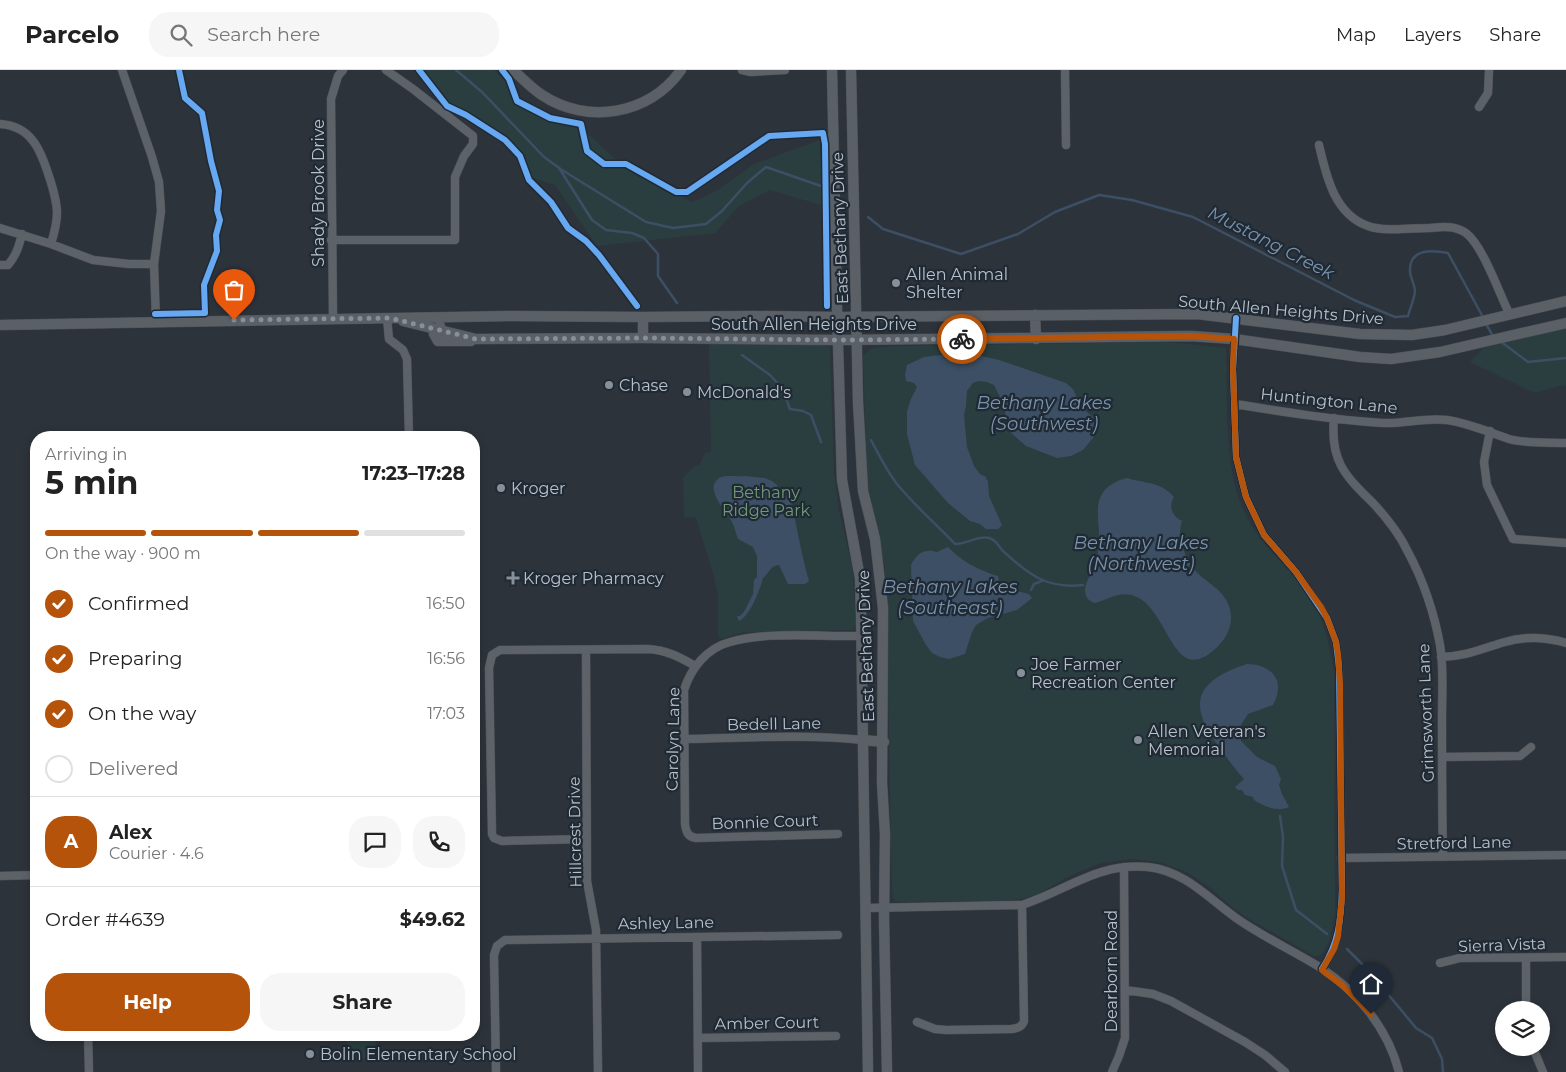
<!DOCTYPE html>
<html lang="en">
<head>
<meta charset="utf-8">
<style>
	:root { --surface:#fff; --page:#f6f6f6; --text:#222; --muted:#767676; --line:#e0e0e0; --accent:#b45309 }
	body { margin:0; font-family:Montserrat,sans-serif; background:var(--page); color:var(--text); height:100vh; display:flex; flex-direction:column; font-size:19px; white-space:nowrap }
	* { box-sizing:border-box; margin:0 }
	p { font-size:16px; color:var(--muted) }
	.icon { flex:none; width:28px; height:28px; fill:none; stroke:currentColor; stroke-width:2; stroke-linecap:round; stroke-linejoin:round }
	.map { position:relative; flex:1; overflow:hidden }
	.drawer { position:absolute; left:30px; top:361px; width:450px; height:610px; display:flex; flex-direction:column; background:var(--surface); border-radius:20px; box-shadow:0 2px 8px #0003 }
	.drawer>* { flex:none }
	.buttons { position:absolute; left:1495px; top:931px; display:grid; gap:10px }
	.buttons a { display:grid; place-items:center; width:55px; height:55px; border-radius:50%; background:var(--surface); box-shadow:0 2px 8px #0003; font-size:25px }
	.pin { position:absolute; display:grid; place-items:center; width:42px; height:42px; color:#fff; margin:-51px -21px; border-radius:50% 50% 50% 0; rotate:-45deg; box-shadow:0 0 5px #0007 }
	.pin .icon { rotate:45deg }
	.courier { position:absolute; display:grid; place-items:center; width:50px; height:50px; margin:-25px; border:4px solid #b45309; border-radius:50%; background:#fff; color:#222; box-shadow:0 1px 6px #0007 }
	.headline em { font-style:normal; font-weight:700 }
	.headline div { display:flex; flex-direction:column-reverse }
	.headline { display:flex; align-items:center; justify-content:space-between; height:85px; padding:0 15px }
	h1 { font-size:32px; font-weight:700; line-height:38px }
	.bar { display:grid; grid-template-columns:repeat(4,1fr); gap:8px 5px; align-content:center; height:60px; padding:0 15px }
	.bar i { height:6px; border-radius:4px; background:var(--line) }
	.bar .selected { background:var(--accent) }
	.bar p { grid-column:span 4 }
	.line { display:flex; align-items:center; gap:12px; padding:0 15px; border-top:1px solid var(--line) }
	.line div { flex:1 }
	.round { display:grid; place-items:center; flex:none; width:52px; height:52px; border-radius:20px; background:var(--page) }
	ol { padding:0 15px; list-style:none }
	li { display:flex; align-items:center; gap:15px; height:55px }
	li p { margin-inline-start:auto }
	li .icon { padding:5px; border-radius:50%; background:var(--accent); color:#fff; stroke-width:4 }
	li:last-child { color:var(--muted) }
	li i { width:28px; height:28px; border:2px solid var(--line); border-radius:50% }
	.cta { display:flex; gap:10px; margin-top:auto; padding:10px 15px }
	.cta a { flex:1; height:58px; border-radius:20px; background:var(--accent); color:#fff; font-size:20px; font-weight:700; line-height:58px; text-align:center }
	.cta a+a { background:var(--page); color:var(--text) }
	header { display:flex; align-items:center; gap:30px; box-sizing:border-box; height:70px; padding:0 25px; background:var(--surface); border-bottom:1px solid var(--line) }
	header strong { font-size:24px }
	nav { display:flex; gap:28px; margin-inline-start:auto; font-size:18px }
	.search { width:350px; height:45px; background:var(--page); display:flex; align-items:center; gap:12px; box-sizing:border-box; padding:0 18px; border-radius:20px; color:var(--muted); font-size:19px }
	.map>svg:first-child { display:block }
	.green { fill:#2a3e40 }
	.water { fill:#3c4f64 }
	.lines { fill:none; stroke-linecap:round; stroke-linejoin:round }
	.stream { stroke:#3c4f64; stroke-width:2.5 }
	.street-casing { stroke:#4b4f54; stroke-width:9 }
	.secondary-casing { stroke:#4b4f54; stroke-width:11 }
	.street { stroke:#5d6268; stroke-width:8 }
	.secondary { stroke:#5b6067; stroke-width:10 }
	.cycleway-casing { stroke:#202a35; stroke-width:9 }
	.cycleway { stroke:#66a8f1; stroke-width:6 }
	.done { stroke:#878f98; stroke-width:5; stroke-dasharray:0 9 }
	.route { stroke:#b45309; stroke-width:6 }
	.poi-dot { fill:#878f98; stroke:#202a35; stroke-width:2 }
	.labels { text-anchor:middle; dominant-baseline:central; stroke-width:4.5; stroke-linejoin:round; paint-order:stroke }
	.street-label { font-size:16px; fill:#b8c0ca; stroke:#202a35 }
	.poi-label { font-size:16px; fill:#b8c0ca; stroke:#202a35; text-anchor:start }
	.park-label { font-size:16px; fill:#709a77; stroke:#202a35 }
	.water-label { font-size:18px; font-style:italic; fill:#7a92ab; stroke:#202a35 }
</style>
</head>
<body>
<header>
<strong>Parcelo</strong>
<div class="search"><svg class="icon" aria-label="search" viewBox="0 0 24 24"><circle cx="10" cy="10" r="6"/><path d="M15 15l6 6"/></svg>Search here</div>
<nav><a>Map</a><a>Layers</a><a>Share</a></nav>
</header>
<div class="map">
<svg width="1566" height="1002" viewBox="0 0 1566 1002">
	<rect width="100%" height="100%" fill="#2d333a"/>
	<!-- green -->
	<path class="green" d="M422 0H494L508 14 515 32 550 51 581 57 615 89 652 111 692 132 718 120 754 94 820 70 824 136 770 120 739 136 715 163 597 176 555 115 533 108 518 79 475 46 450 35Z
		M1566 259V316L1562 315 1535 323 1470 292 1484 278 1539 263Z
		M1167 272 1226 278C1228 328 1223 399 1245 443 1250 453 1256 464 1263 472 1279 492 1299 509 1312 531 1325 553 1330 578 1334 603L1335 842 1330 869 1322 885 1314 886 1246 847 1234 839 1212 819 1187 802 1159 792 1133 789 1101 793 1067 807 1039 824 1021 829 1002 831 900 832 894 830 892 820 886 522 885 498 867 411 863 285 873 278 893 276Z
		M709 273 825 275 830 277 834 403 839 441 852 495 856 553 853 560 744 562 722 569 718 566V526L714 506 696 448 684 447 683 408 694 397 700 394 705 383 711 382Z
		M348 967 375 968 377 988 348 989Z"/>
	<!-- water -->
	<path class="water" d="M949 284 977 285 999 290 1066 313 1073 319 1082 338 1098 351 1093 368 1083 380 1071 386 1057 388 1026 376 1009 361 1003 333 994 315 987 312 978 311 973 313 967 321 966 336 964 345 967 377 974 396 980 404 986 407 988 412 989 426 1002 455 998 459H986L980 454 970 451 948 433 915 395 907 364V342L910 331 917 317 914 313 906 311 905 305 907 295 924 287Z
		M745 406 765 408 772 411 777 415 780 422 790 428C797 455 801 484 809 511L805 514H788L779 495C770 495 769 504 763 508 760 520 750 546 739 551L737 546H740L744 542 753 524 754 510 757 507V486L753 477 738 469C736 464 735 459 733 454 728 443 704 420 718 409 723 404 738 407 745 406Z
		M1127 408C1146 414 1160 411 1174 427 1168 437 1172 446 1182 451 1176 467 1185 487 1195 500 1202 509 1213 514 1221 523 1235 538 1234 559 1220 574 1171 626 1171 534 1131 525 1117 522 1108 530 1095 533 1088 531 1085 527 1085 519 1086 510 1093 502 1096 494 1098 487 1098 478 1099 471 1100 456 1094 437 1102 424 1107 415 1118 410 1127 408Z
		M948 477C961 491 980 501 998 506L1000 514 1017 521 1029 524 1032 528 1017 540 988 548 976 555 972 562 965 584 949 589 940 587 932 583 926 575 913 551 911 495C917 483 924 478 937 482Z
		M1247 594C1273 595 1286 611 1273 635L1248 644 1239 658 1241 671 1257 687 1275 696 1281 709 1279 715 1282 724 1289 737C1277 742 1265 737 1254 730L1253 727 1245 725 1242 720H1238L1235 717 1244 709C1237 702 1231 693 1225 685 1189 640 1188 613 1247 594Z"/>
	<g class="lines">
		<!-- stream -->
		<path class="stream" d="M456 0 482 22 544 87 562 100 646 152 673 158 706 154 722 141 747 113 766 97 821 116
			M559 98 592 150 606 160 632 163 644 168 658 184V206L677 233
			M868 147 883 159 961 184 1018 164 1055 142 1099 125 1132 130 1193 147 1354 230 1395 247 1408 246C1410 238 1415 228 1415 220 1414 213 1410 207 1410 201 1409 178 1433 180 1448 183L1484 249
			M1486 254 1493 266
			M1500 271 1528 292 1566 288
			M742 285 770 305 782 318 790 339 803 341 811 345 821 372
			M871 370C879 385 887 401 897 414 915 436 936 454 955 474 969 474 977 465 989 468 997 470 998 476 1003 481 1029 505 1047 519 1083 515
			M1031 520 1034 514 1042 511
			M1280 746 1283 767 1282 796 1296 840 1327 864
			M1347 879 1368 900 1416 958 1432 968 1442 989 1443 1002"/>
		<defs>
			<path id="street" d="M122 0 152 87 159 112 161 141 154 194 156 251
				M742 0 751 2 785 0
				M1065 0 1066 75
				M1479 37 1488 23 1489 0
				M0 54C13 55 25 60 33 71 43 83 57 127 57 143 57 154 54 164 51 174
				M1319 75C1326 105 1334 144 1368 156 1384 162 1412 158 1429 158 1442 157 1454 155 1466 163 1483 176 1499 223 1509 243
				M0 158 51 174 93 190 129 194H154
				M331 170H455V107L464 86 473 74V66L413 19 386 0
				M0 195H8C16 186 19 176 22 164
				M333 248 331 29 338 6 343 0
				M387 248 389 269 403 280 407 289 409 368
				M1236 248 1233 299 1236 387 1246 427 1264 465 1296 502 1327 548 1336 572 1339 597 1342 819C1341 850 1339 873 1322 899
				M1235 334C1284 342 1333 350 1383 353 1404 354 1426 347 1447 350 1469 353 1488 362 1509 369 1527 374 1547 372 1566 373
				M1334 348C1330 390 1344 405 1373 433 1386 447 1400 465 1408 482 1424 512 1434 542 1440 575 1444 598 1442 623 1442 647 1442 694 1442 740 1443 787
				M1490 361 1484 392 1487 415 1513 469 1566 473
				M586 580 587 811 596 860 598 1002
				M1441 587C1468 586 1480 579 1505 572 1524 566 1547 567 1566 573
				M685 669C744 668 804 664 863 670
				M1442 687 1520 686 1531 677
				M838 764 696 768C688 767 686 762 685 754L684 620C691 598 707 578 730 572 767 561 823 567 862 566
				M587 769 502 771 494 768 492 764 489 598 492 585 500 580 648 579C666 580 680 587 695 596
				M1341 788 1566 785
				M0 806 36 805
				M866 838 1022 835C1068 820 1096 793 1148 797 1186 801 1210 830 1239 850 1265 868 1294 881 1321 898 1358 922 1388 959 1399 1002
				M697 867 698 1002
				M1526 888V940
				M1440 893 1460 888 1566 887
				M1125 920 1153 924 1171 931 1245 972 1265 985 1285 1002
				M917 952 935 959 946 960 1012 959C1018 958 1022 957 1024 951L1022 835
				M88 965 89 1002
				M698 968 836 966
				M1533 978 1543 1002
				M496 1002 494 885 497 876 505 870 838 865
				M1112 1002 1119 986 1125 968 1124 797"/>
			<path id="secondary" d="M513 0C522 8 531 18 542 25 587 55 650 45 681 0
				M832 0 837 239 842 410 860 508 861 544 868 1002
				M851 0 858 332 863 421 875 469 883 538 882 713 885 764 884 848 887 1002
				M1035 245 1036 269
				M643 247V268
				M403 251 476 269 643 268 838 270 1191 266 1234 269 1360 287 1391 289 1440 282 1566 253
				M0 255 511 246 643 247 753 246 837 247 1197 244 1360 264 1412 265 1445 260 1566 231
				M440 256 434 264 438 271H471
				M863 670 884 672"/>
		</defs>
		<!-- street casing -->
		<use href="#street" class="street-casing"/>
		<!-- secondary casing -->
		<use href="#secondary" class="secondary-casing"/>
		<!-- street -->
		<use href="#street" class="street"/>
		<!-- secondary -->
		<use href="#secondary" class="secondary"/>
		<defs>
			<path id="cycleway" d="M419 0 447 36 466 45 505 70 520 86 529 110 551 132 568 158 586 171 599 185 637 236
				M502 0 509 9 517 31 550 48 581 54 587 81 604 94H626L676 122H687L769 66 823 63 825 74 827 236
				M155 244 205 243 204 215 217 181 216 165 220 150 217 140 219 121 211 91 202 43 185 28 179 0
				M1236 248 1233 299 1236 387 1246 427 1264 465 1296 502 1327 548 1336 572 1339 597 1342 819C1341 850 1339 873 1322 899"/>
		</defs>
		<!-- cycleway casing -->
		<use href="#cycleway" class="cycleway-casing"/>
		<!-- cycleway -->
		<use href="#cycleway" class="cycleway"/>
	</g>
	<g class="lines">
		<!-- done -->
		<path class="done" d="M234 250 390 248 476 269 643 268 838 270 962 269"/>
		<!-- route -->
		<path class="route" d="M962 269 1191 266 1234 269 1233 299 1236 387 1246 427 1264 465 1296 502 1321 537 1327 548 1336 572 1338 584 1340 614 1342 828 1338 866 1334 879 1322 900 1342 915 1371 944"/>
	</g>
	<!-- markers -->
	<g class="poi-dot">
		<circle cx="896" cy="213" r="5"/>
		<circle cx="609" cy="315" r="5"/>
		<circle cx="687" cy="322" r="5"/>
		<circle cx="501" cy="418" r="5"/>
		<path d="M510.5 500.5h5v5h5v5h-5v5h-5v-5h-5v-5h5z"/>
		<circle cx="1021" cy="603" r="5"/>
		<circle cx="1138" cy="670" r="5"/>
		<circle cx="310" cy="984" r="5"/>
	</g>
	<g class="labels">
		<!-- street labels -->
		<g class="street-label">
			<text transform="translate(318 123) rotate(-90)">Shady Brook Drive</text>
			<text transform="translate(840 158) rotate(-92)">East Bethany Drive</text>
			<text transform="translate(1281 240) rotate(5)">South Allen Heights Drive</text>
			<text x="814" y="254">South Allen Heights Drive</text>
			<text transform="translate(1329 331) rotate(6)">Huntington Lane</text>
			<text transform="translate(866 576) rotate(-92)">East Bethany Drive</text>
			<text transform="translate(1426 643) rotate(-92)">Grimsworth Lane</text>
			<text transform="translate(774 654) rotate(-1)">Bedell Lane</text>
			<text transform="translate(673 669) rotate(-89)">Carolyn Lane</text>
			<text transform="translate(765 752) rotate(-2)">Bonnie Court</text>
			<text transform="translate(575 762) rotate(-91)">Hillcrest Drive</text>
			<text transform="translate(1454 773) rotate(-1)">Stretford Lane</text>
			<text transform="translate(666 853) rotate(-1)">Ashley Lane</text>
			<text transform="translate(1502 875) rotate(-2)">Sierra Vista</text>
			<text transform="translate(1111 901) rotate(-90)">Dearborn Road</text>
			<text transform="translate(767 953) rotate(-1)">Amber Court</text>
		</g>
		<!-- poi labels -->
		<g class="poi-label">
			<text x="906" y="204">Allen Animal<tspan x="906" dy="18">Shelter</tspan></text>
			<text x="619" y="315">Chase</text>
			<text x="697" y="322">McDonald's</text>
			<text x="511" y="418">Kroger</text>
			<text x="523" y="508">Kroger Pharmacy</text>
			<text x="1031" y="594">Joe Farmer<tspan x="1031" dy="18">Recreation Center</tspan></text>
			<text x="1148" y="661">Allen Veteran's<tspan x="1148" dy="18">Memorial</tspan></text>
			<text x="320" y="984">Bolin Elementary School</text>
		</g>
		<!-- park labels -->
		<g class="park-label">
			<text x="766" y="422">Bethany<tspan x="766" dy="18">Ridge Park</tspan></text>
		</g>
		<!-- water labels -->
		<g class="water-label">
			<text transform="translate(1271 173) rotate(27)">Mustang Creek</text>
			<text x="1044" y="333">Bethany Lakes<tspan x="1044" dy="21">(Southwest)</tspan></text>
			<text x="1141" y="473">Bethany Lakes<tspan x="1141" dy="21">(Northwest)</tspan></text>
			<text x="950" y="517">Bethany Lakes<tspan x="950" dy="21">(Southeast)</tspan></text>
		</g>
	</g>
</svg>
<div class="buttons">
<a><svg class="icon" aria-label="layers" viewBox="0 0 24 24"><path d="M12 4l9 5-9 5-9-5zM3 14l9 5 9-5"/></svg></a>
</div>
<div class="pin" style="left:234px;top:250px;background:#ea580c"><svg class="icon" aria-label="bag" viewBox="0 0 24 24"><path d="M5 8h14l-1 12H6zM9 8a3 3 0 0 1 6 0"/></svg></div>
<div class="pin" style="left:1371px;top:944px;background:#1f2937"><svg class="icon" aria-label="home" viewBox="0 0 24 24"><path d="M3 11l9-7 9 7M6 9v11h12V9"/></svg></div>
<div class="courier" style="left:962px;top:269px"><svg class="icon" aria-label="bike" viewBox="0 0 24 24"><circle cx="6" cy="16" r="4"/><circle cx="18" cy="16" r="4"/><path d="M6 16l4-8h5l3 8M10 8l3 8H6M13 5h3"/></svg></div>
<section class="drawer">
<div class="headline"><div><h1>5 min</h1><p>Arriving in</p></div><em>17:23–17:28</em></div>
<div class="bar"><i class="selected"></i><i class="selected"></i><i class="selected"></i><i></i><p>On the way · 900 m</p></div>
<ol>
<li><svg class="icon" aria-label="check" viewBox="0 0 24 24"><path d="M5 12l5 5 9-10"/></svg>Confirmed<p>16:50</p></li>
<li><svg class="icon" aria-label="check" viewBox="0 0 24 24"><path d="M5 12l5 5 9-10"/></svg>Preparing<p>16:56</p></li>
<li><svg class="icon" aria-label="check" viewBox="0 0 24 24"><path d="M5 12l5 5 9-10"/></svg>On the way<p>17:03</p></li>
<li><i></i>Delivered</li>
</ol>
<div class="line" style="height:90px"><b class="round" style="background:var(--accent);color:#fff">A</b><div><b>Alex</b><p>Courier · 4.6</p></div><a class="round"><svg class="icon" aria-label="chat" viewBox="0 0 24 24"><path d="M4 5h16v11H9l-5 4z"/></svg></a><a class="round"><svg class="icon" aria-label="phone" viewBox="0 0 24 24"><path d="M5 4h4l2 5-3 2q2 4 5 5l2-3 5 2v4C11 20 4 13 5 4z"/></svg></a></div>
<div class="line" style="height:65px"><div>Order #4639</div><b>$49.62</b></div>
<div class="cta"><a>Help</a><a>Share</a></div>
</section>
</div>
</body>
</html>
